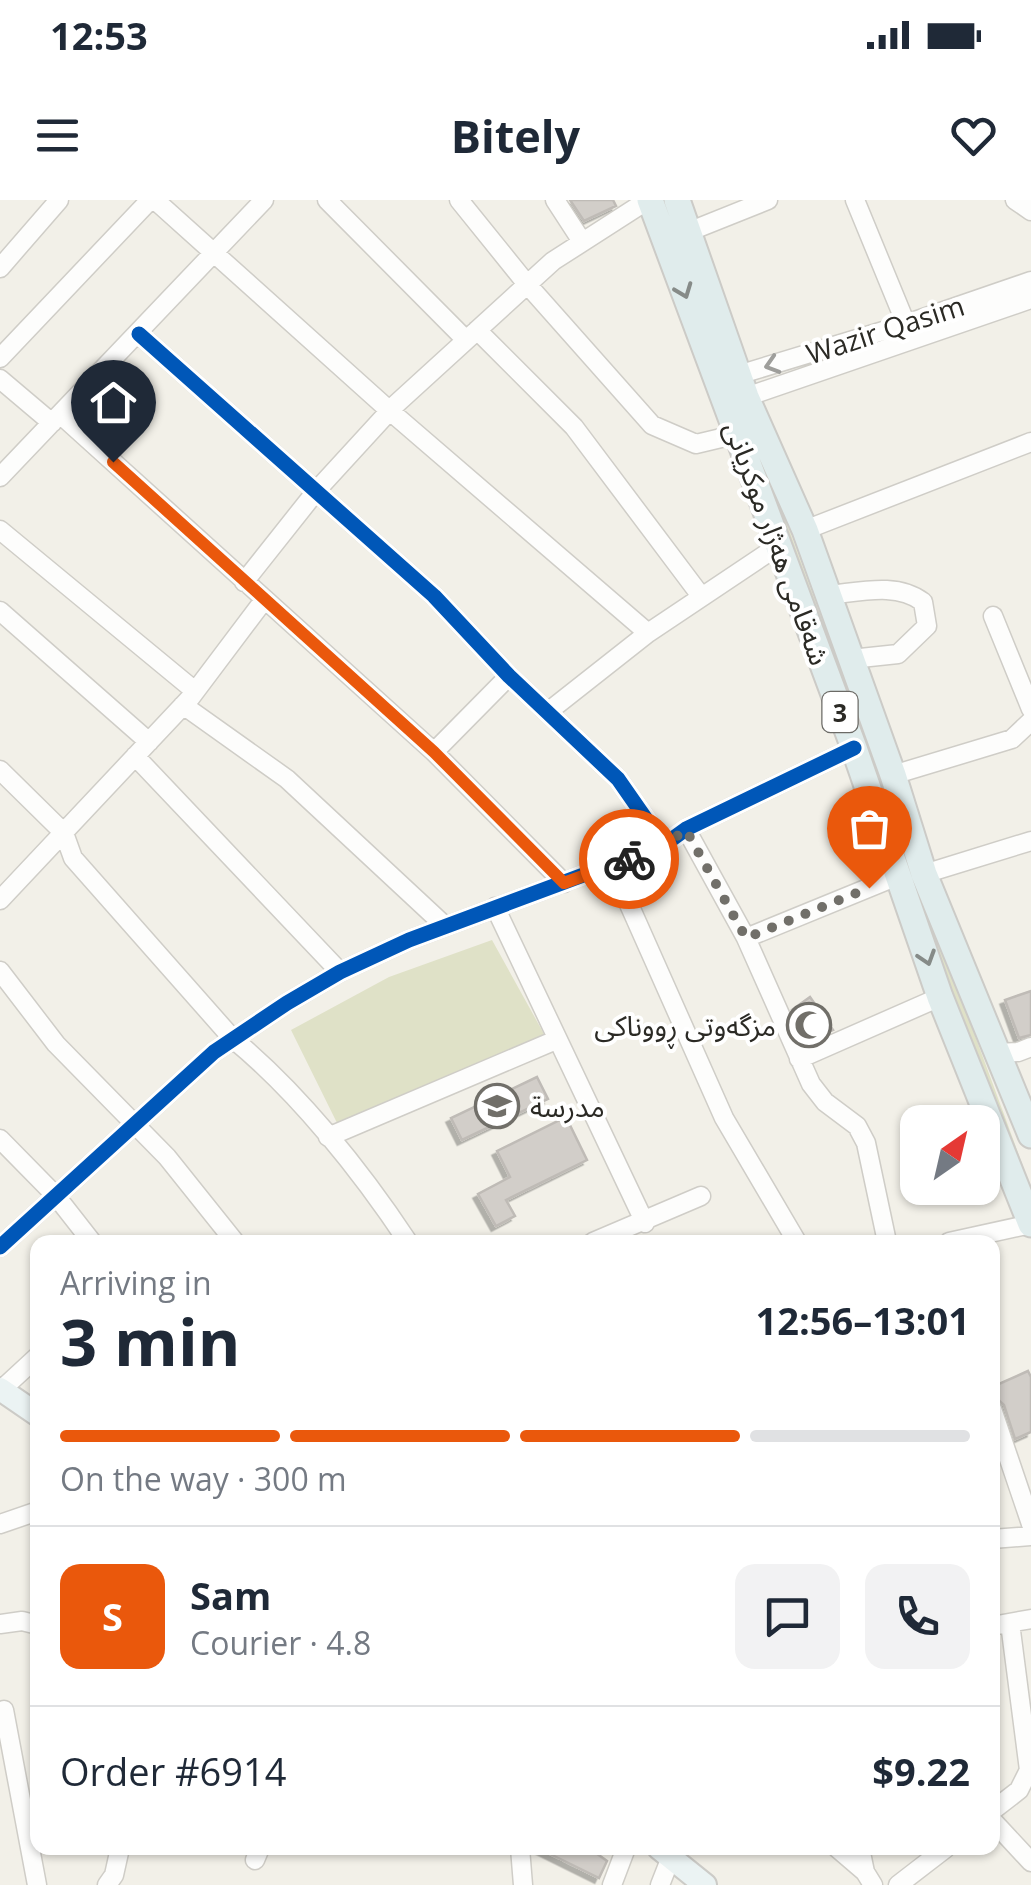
<!DOCTYPE html>
<html lang="en">
<head>
<meta charset="utf-8">
<style>
	:root { --surface:#fff; --page:#f2f2f3; --text:#1f2937; --muted:#747a83; --line:#e0e1e3; --accent:#ea580c }
	body { margin:0; font-family:"Open Sans","Noto Sans Arabic",sans-serif; background:var(--page); color:var(--text); height:100vh; display:flex; flex-direction:column; font-size:38px; white-space:nowrap }
	* { box-sizing:border-box; margin:0 }
	p { font-size:32px; color:var(--muted) }
	.icon { flex:none; width:55px; height:55px; fill:none; stroke:currentColor; stroke-width:2; stroke-linecap:round; stroke-linejoin:round }
	.map { position:relative; flex:1; overflow:hidden }
	.panel { position:absolute; left:30px; top:1035px; width:970px; height:620px; display:flex; flex-direction:column; background:var(--surface); border-radius:20px; box-shadow:0 2px 8px #0004 }
	.panel>* { flex:none }
	.needle { width:65px; rotate:34deg }
	.controls { position:absolute; left:900px; top:905px; display:grid; gap:20px }
	.controls a { display:grid; place-items:center; width:100px; height:100px; border-radius:20px; background:var(--surface); box-shadow:0 2px 8px #0004; font-size:50px }
	.pin { position:absolute; display:grid; place-items:center; width:85px; height:85px; color:#fff; margin:-102px -42px; border-radius:50% 50% 50% 0; rotate:-45deg; box-shadow:0 0 10px #0007 }
	.pin .icon { rotate:45deg }
	.courier { position:absolute; display:grid; place-items:center; width:100px; height:100px; margin:-50px; border:8px solid #ea580c; border-radius:50%; background:#fff; color:#222; box-shadow:0 2px 12px #0007 }
	.headline em { font-style:normal; font-weight:700 }
	.headline div { display:flex; flex-direction:column-reverse }
	.headline { display:flex; align-items:center; justify-content:space-between; height:170px; padding:0 30px }
	h1 { font-size:65px; font-weight:700; line-height:75px }
	.bar { display:grid; grid-template-columns:repeat(4,1fr); gap:15px 10px; align-content:center; height:120px; padding:0 30px }
	.bar i { height:12px; border-radius:8px; background:var(--line) }
	.bar .selected { background:var(--accent) }
	.bar p { grid-column:span 4 }
	.line { display:flex; align-items:center; gap:25px; padding:0 30px; border-top:2px solid var(--line) }
	.line div { flex:1 }
	.round { display:grid; place-items:center; flex:none; width:105px; height:105px; border-radius:20px; background:var(--page) }
	.status { display:flex; justify-content:space-between; align-items:center; height:70px; padding:0 50px; background:var(--surface); direction:ltr }
	.status svg { height:28px; fill:currentColor }
	header { display:flex; justify-content:space-between; align-items:center; height:130px; padding:0 30px; background:var(--surface); font-size:45px; font-weight:700 }
	.map>svg:first-child { display:block }
	.green { fill:#dfe1c7 }
	.building { fill:#d2cec9; stroke:#bfbbb6; stroke-width:2.5; filter:url(#shadow) }
	.lines { fill:none; stroke-linecap:round; stroke-linejoin:round }
	.minor-casing { stroke:#cfcdc7; stroke-width:21 }
	.major-casing { stroke:#cccbc7; stroke-width:26 }
	.highway-casing { stroke:#cccbc7; stroke-width:29 }
	.minor { stroke:#fdfdfc; stroke-width:18 }
	.major { stroke:#ebf3f3; stroke-width:22 }
	.highway { stroke:#e0ecec; stroke-width:25 }
	.cycleway-casing { stroke:#fff; stroke-width:21 }
	.cycleway { stroke:#0057b8; stroke-width:15 }
	.oneway { stroke:#868b88 }
	.oneway2 { stroke:#9e9e9b }
	.done { stroke:#716f69; stroke-width:10; stroke-dasharray:0 18 }
	.route { stroke:#ea580c; stroke-width:12 }
	.labels { text-anchor:middle; dominant-baseline:central; stroke-width:8; stroke-linejoin:round; paint-order:stroke }
	.shield { fill:#fff; stroke:#6b6a66; stroke-width:2.5 }
	.shield-label { font-size:25px; font-weight:bold; fill:#2b2a25 }
	.street-label { font-size:28px; fill:#2b2a25; stroke:#fff }
	.poi-label { font-size:28px; fill:#2b2a25; stroke:#fff; text-anchor:end }
</style>
</head>
<body>
<div class="status"><b>12:53</b><svg viewBox="0 0 49 12"><path d="M0 12V9h3v3zM5 12V6h3v6zM10 12V3h3v9zM15 12V0h3v12zM26 1h20v11H26zM47 4h2v5h-2z"/></svg></div>
<header><svg class="icon" aria-label="menu" viewBox="0 0 24 24"><path d="M4 6h16M4 12h16M4 18h16"/></svg>Bitely<svg class="icon" aria-label="heart" viewBox="0 0 24 24"><path d="M12 20l-8-8c-3-5 5-10 8-4 3-6 11-1 8 4z"/></svg></header>
<div class="map">
<svg width="1031" height="1685" viewBox="0 0 1031 1685">
	<defs>
		<filter id="shadow"><feDropShadow dx="-4.5" dy="4.5" stdDeviation="0" flood-color="#0004"/></filter>
	</defs>
	<rect width="100%" height="100%" fill="#f2f0e8"/>
	<!-- green -->
	<path class="green" d="M655 0H668L1031 988V1018Z
		M492 740 544 834 341 931 291 830 389 777Z"/>
	<!-- building -->
	<path class="building" d="M570 0H613L616 6 584 21Z
		M1031 791V835L1019 838 1005 800Z
		M810 797 833 830 806 842 792 810Z
		M537 877 548 899 462 940 451 918Z
		M566 917 587 960 506 1000 515 1016 496 1026 478 994 510 977 497 951Z
		M1028 1171 1031 1177V1232L1015 1239 1004 1205 995 1197 992 1187Z
		M538 1648H589L607 1661 599 1678Z"/>
	<g class="lines">
		<defs>
			<path id="minor" d="M155 0 390 211 648 433
				M327 0 466 140
				M459 0 526 83 652 225 696 244 738 234
				M555 0 581 40
				M855 0 906 124
				M1015 0 1031 11
				M688 32 768 0
				M0 68 59 0
				M477 130 574 227 701 396
				M139 134 434 396 509 476 618 579 664 645
				M0 158 150 0
				M738 175 906 124 1031 81
				M0 179 52 223
				M746 197 1031 99
				M60 214 434 552 564 683
				M0 277 264 0
				M0 330 195 491
				M805 330 1031 242
				M244 382 317 290 394 206 553 61 648 0
				M828 395C860 392 897 382 923 402L927 426 898 454 851 459
				M0 411 149 542
				M993 416 1031 509
				M183 505 287 579 445 726
				M549 511 648 433 778 346
				M434 552 509 476
				M135 556 340 772
				M0 570 64 633 73 658 232 838C298 892 361 971 408 1042
				M893 575 1012 539 1031 521
				M686 629 746 738 811 884 825 902 857 926 866 943 887 1042
				M612 666 724 918 797 1042
				M924 674 1031 641
				M0 700 191 497 264 400
				M495 707 645 1023
				M746 738 900 675
				M0 771 56 844 167 957 235 1042
				M997 853 1018 852 1031 847
				M799 859 940 797
				M328 937 556 840
				M0 939 56 996 92 1042
				M593 1042 701 996
				M949 1042 1031 1024
				M0 1047 214 852 287 803 340 772 409 740 664 645 686 629 854 548
				M1 1190 38 1156
				M992 1209 1031 1324
				M0 1324 38 1311
				M992 1339 1031 1336
				M0 1424 22 1421 38 1425
				M992 1426 1031 1419
				M4 1510 37 1685
				M992 1611 1019 1590 1029 1570 1010 1423
				M992 1620 1031 1662
				M520 1648 523 1685
				M837 1648 865 1672
				M860 1648 865 1672 873 1685
				M255 1660 260 1648
				M107 1685 114 1675 120 1648
				M612 1685 626 1648
				M660 1685 671 1657
				M898 1685 946 1648"/>
			<path id="major" d="M0 1189 38 1215
				M659 1648 705 1685"/>
			<path id="highway" d="M650 0 854 548 940 797 1031 1024
				M677 0 746 197 805 330 893 575 924 674 1031 935"/>
		</defs>
		<!-- minor casing -->
		<use href="#minor" class="minor-casing"/>
		<!-- major casing -->
		<use href="#major" class="major-casing"/>
		<!-- highway casing -->
		<use href="#highway" class="highway-casing"/>
		<!-- minor -->
		<use href="#minor" class="minor"/>
		<!-- major -->
		<use href="#major" class="major"/>
		<!-- highway -->
		<use href="#highway" class="highway"/>
		<defs>
			<path id="cycleway" d="M139 134 434 396 509 476 618 579 664 645
				M0 1047 214 852 287 803 340 772 409 740 664 645 686 629 854 548"/>
		</defs>
		<!-- cycleway casing -->
		<use href="#cycleway" class="cycleway-casing"/>
		<!-- cycleway -->
		<use href="#cycleway" class="cycleway"/>
	</g>
	<!-- one-way arrows -->
	<defs><path id="oneway-chevron" d="M-2-3.5L2.5 0L-2 3.5" fill="none" stroke-width="1.6" stroke-linecap="round" stroke-linejoin="round" transform="scale(2.5)"/></defs>
	<g class="oneway">
		<use href="#oneway-chevron" transform="translate(684 91) rotate(69)"/>
		<use href="#oneway-chevron" transform="translate(927 758) rotate(72)"/>
	</g>
	<use class="oneway2" href="#oneway-chevron" transform="translate(772 165) rotate(163)"/>
	<g class="lines">
		<!-- done -->
		<path class="done" d="M629 659 664 645 686 630 746 738 869 688"/>
		<!-- route -->
		<path class="route" d="M113 262 434 552 564 683 629 659"/>
	</g>
	<!-- icons -->
	<defs>
		<symbol id="mosque-ring" viewBox="-11 -11 22 22"><circle r="9.5" fill="#fff" stroke="#716f69" stroke-width="1.5"/><path d="M3.5-4.9A6 6 0 1 0 3.5 4.9A5 5 0 1 1 3.5-4.9Z" fill="#716f69"/></symbol>
		<symbol id="school-ring" viewBox="-11 -11 22 22"><circle r="9.5" fill="#fff" stroke="#716f69" stroke-width="1.5"/><path d="M0-5L7-2L0 1L-7-2ZM-4 1L0 2.5L4 1V4Q0 6-4 4Z" fill="#716f69"/></symbol>
	</defs>
	<g fill-rule="evenodd">
		<use href="#mosque-ring" x="784" y="800" width="50" height="50"/>
		<use href="#school-ring" x="472" y="881" width="50" height="50"/>
	</g>
	<g class="labels">
		<!-- shield labels -->
		<rect class="shield" x="822.5" y="492" width="35" height="40" rx="8"/>
		<g class="shield-label">
			<text x="840" y="512">3</text>
		</g>
		<!-- street labels -->
		<g class="street-label">
			<text transform="translate(885 129) rotate(-18)">Wazir Qasim</text>
			<text transform="translate(778 343) rotate(70)">شەقامی ھەژار موکریانی</text>
		</g>
		<!-- poi labels -->
		<g class="poi-label">
			<text x="776" y="825">مزگەوتی ڕووناکی</text>
			<text x="530" y="906" text-anchor="start">مدرسة</text>
		</g>
	</g>
</svg>
<div class="controls">
<a><svg class="needle" viewBox="-14 -14 28 28"><path d="M0-13l5 13h-10z" fill="#e53935"/><path d="M0 13l5-13h-10z" fill="#747a83"/></svg></a>
</div>
<div class="pin" style="left:869px;top:688px;background:#ea580c"><svg class="icon" aria-label="bag" viewBox="0 0 24 24"><path d="M5 8h14l-1 12H6zM9 8a3 3 0 0 1 6 0"/></svg></div>
<div class="pin" style="left:113px;top:262px;background:#1f2937"><svg class="icon" aria-label="home" viewBox="0 0 24 24"><path d="M3 11l9-7 9 7M6 9v11h12V9"/></svg></div>
<div class="courier" style="left:629px;top:659px"><svg class="icon" aria-label="bike" viewBox="0 0 24 24"><circle cx="6" cy="16" r="4"/><circle cx="18" cy="16" r="4"/><path d="M6 16l4-8h5l3 8M10 8l3 8H6M13 5h3"/></svg></div>
<section class="panel">
<div class="headline"><div><h1>3 min</h1><p>Arriving in</p></div><em>12:56–13:01</em></div>
<div class="bar"><i class="selected"></i><i class="selected"></i><i class="selected"></i><i></i><p>On the way · 300 m</p></div>
<div class="line" style="height:180px"><b class="round" style="background:var(--accent);color:#fff">S</b><div><b>Sam</b><p>Courier · 4.8</p></div><a class="round"><svg class="icon" aria-label="chat" viewBox="0 0 24 24"><path d="M4 5h16v11H9l-5 4z"/></svg></a><a class="round"><svg class="icon" aria-label="phone" viewBox="0 0 24 24"><path d="M5 4h4l2 5-3 2q2 4 5 5l2-3 5 2v4C11 20 4 13 5 4z"/></svg></a></div>
<div class="line" style="height:130px"><div>Order #6914</div><b>$9.22</b></div>
</section>
</div>
</body>
</html>
